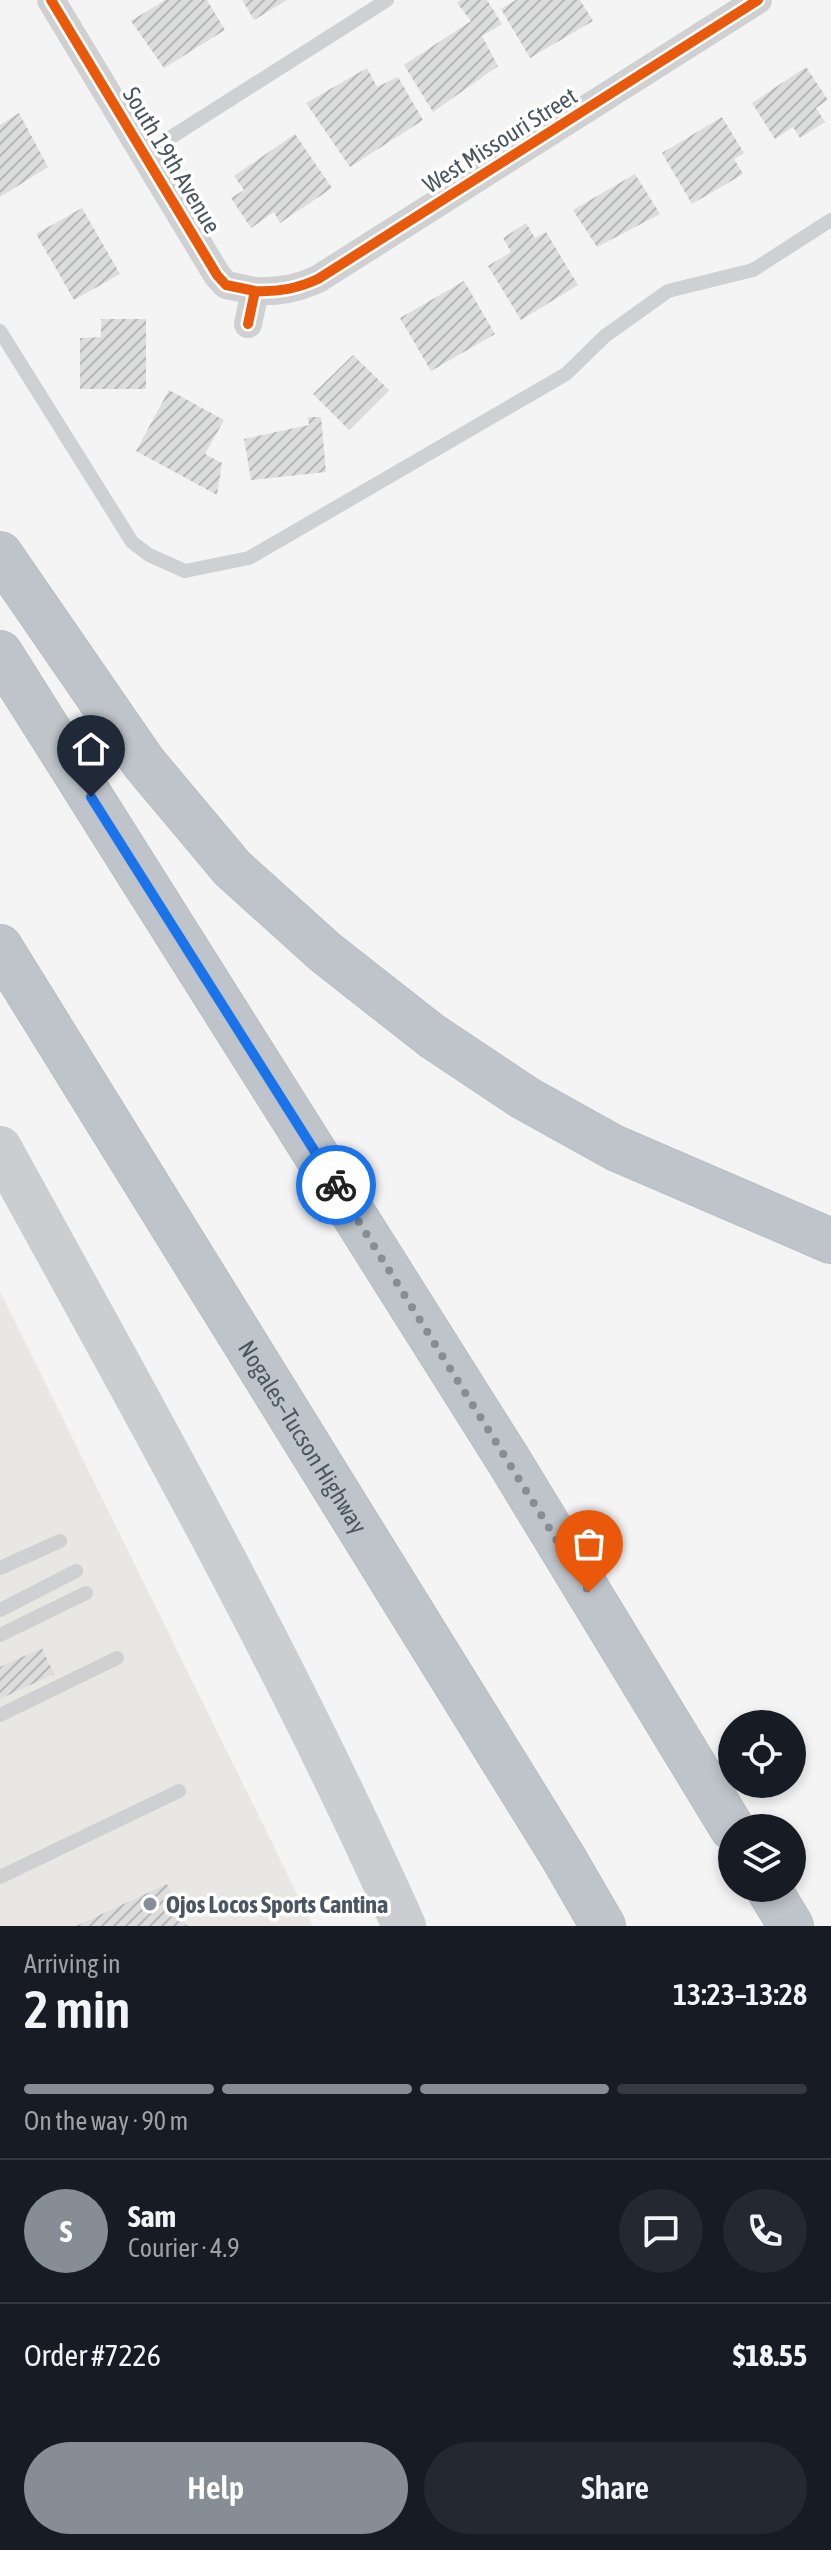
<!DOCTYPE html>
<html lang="en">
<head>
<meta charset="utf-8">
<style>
	:root { --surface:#171b24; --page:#242831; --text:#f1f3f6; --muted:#9ea1a6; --line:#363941; --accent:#868d94 }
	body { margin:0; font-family:"Asap Condensed",sans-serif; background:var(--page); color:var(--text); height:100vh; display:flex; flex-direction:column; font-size:30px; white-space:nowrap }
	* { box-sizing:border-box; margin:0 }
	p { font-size:26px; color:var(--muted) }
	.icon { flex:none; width:44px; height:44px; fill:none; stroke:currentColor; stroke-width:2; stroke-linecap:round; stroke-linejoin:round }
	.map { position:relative; height:1926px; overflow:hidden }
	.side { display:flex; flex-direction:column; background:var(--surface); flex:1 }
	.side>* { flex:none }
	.controls { position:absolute; left:718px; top:1710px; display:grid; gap:16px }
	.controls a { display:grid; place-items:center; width:88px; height:88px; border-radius:50%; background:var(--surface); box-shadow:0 4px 12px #0003; font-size:40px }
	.pin { position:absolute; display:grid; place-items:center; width:68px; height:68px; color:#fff; margin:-82px -34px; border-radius:50% 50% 50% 0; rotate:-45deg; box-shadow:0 0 8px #0007 }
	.pin .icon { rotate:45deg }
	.courier { position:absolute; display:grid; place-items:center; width:80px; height:80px; margin:-40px; border:6px solid #1a73e8; border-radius:50%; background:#fff; color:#222; box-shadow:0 2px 10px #0007 }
	.headline em { font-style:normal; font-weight:600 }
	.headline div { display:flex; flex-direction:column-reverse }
	.headline { display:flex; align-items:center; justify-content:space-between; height:136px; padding:0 24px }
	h1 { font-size:52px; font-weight:600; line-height:60px }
	.bar { display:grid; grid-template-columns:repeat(4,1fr); gap:12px 8px; align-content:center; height:96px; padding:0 24px }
	.bar i { height:10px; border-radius:6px; background:var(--line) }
	.bar .on { background:var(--accent) }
	.bar p { grid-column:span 4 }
	.line { display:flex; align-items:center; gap:20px; padding:0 24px; border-top:2px solid var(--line) }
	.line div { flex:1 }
	.round { display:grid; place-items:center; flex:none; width:84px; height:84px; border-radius:42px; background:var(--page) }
	.button { display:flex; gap:16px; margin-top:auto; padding:16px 24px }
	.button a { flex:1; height:92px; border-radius:48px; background:var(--accent); color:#fff; font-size:32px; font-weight:600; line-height:92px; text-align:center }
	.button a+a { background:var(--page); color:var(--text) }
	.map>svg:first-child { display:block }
	.commercial { fill:#e8e7e3 }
	.building { fill:url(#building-hatch) }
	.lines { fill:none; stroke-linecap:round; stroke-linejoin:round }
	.motorway-casing { stroke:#b9bec3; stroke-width:46 }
	.service { stroke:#ced0d2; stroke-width:14 }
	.minor { stroke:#ced0d2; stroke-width:28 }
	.primary { stroke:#caced1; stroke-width:44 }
	.motorway { stroke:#bec4c9; stroke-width:44 }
	.cycleway-casing { stroke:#fff; stroke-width:15 }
	.cycleway { stroke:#e8590c; stroke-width:10 }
	.done { stroke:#868d94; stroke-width:8; stroke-dasharray:0 14.4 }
	.route { stroke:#1a73e8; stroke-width:10 }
	.poi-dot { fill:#868d94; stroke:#fff; stroke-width:3 }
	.labels { text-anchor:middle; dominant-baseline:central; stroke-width:7; stroke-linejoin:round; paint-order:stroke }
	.street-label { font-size:24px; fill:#4a5661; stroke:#fff }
	.poi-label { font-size:24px; font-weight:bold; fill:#4a5661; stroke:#fff; text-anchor:start }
</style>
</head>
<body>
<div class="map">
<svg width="831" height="1926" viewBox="0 0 831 1926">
	<defs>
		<pattern id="building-hatch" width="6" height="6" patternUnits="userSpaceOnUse" patternTransform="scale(2)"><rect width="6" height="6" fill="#ddddde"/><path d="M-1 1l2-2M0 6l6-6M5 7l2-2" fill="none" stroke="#b5b6b7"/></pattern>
	</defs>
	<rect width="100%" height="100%" fill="#f4f4f4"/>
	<!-- commercial -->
	<path class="commercial" d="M0 1291 313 1926H0Z"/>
	<!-- building -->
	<path class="building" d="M165 0H207L225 30 164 68 131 21Z
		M242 0H287L254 20Z
		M461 0H487L502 24 482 36 498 66 433 112 404 65 471 21 457 3Z
		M516 0H580L593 21 530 58 501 9Z
		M806 67 828 100 816 108 825 122 800 138 793 127 775 139 752 103Z
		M367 68 377 87 398 77 423 120 350 167 306 103Z
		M19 113 48 167 0 197V125Z
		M722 117 744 153 734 159 743 174 692 204 662 153Z
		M295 134 332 188 280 223 274 212 251 228 231 198 244 190 234 176Z
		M635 174 660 214 597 247 573 210Z
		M82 208 120 274 74 300 36 234Z
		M526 223 535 238 546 232 578 285 521 320 488 266 511 252 503 238Z
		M464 281 495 334 431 371 400 318Z
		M101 319H146V389H80V338L101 337Z
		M353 355 389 390 349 430 313 394Z
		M169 390 224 420 205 454 222 463 217 495 136 451Z
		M308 417H321L326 472 251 480 244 439 309 425Z
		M42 1648 54 1674 0 1699V1667Z
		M167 1884 187 1926H76Z"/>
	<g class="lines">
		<defs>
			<g id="motorway">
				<path d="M0 554 144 763 232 868 325 952 432 1036 525 1098 615 1148 831 1241"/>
				<path d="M0 653 509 1461 732 1828"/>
				<path id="s1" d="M0 947 563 1857 603 1926"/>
				<path d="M768 1888 791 1926"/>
			</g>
		</defs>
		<!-- motorway casing -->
		<use href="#motorway" class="motorway-casing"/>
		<!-- service -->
		<path class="service" d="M146 153 387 0
			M0 331 132 542 149 555 185 571 249 558 566 374 605 336 668 291 753 270 831 220
			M0 1568 60 1541
			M0 1610 76 1571
			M0 1635 86 1593
			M0 1715 117 1658
			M0 1877 179 1791"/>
		<!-- minor -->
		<path class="minor" d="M51 0 217 275 226 285 255 291 248 324
			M255 291C278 292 296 289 318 279L758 0"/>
		<!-- primary -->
		<path class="primary" d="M0 1148C141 1404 285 1659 404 1926"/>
		<!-- motorway -->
		<use href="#motorway" class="motorway"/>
		<defs>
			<path id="cycleway" d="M51 0 217 275 226 285 255 291 248 324
				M255 291C278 292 296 289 318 279L758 0"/>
		</defs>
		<!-- cycleway casing -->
		<use href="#cycleway" class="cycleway-casing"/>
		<!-- cycleway -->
		<use href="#cycleway" class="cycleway"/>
	</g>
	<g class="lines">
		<!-- done -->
		<path class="done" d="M336 1185 589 1592"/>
		<!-- route -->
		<path class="route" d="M91 797 336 1185"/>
	</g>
	<!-- markers -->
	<circle class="poi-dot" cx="150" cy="1904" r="8"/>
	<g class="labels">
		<!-- street labels -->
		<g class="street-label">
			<text transform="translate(500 140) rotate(-32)">West Missouri Street</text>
			<text transform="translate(172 160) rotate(59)">South 19th Avenue</text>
			<text stroke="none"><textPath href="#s1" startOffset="576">Nogales–Tucson Highway</textPath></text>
		</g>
		<!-- poi labels -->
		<g class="poi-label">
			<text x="166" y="1904">Ojos Locos Sports Cantina</text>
		</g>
	</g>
</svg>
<div class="controls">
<a><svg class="icon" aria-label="locate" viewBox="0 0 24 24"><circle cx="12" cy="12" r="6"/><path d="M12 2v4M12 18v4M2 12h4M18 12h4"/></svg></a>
<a><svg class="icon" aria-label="layers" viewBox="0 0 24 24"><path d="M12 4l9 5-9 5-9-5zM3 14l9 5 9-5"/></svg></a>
</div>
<div class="pin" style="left:589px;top:1592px;background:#ea580c"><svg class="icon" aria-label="bag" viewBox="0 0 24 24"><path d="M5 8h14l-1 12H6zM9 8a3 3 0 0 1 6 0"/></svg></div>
<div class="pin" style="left:91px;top:797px;background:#1f2937"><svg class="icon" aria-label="home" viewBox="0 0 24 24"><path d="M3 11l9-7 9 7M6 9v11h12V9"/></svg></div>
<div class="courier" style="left:336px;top:1185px"><svg class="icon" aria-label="bike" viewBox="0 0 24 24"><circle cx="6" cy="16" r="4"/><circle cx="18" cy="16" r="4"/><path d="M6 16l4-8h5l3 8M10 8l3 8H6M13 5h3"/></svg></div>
</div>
<section class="side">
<div class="headline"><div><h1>2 min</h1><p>Arriving in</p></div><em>13:23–13:28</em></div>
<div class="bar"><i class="on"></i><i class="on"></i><i class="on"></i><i></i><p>On the way · 90 m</p></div>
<div class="line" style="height:144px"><b class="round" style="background:var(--accent);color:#fff">S</b><div><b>Sam</b><p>Courier · 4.9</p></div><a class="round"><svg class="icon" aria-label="chat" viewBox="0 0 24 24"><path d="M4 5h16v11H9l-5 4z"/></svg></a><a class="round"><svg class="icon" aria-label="phone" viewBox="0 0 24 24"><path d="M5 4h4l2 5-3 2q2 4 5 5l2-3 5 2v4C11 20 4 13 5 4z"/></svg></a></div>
<div class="line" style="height:104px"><div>Order #7226</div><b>$18.55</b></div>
<div class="button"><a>Help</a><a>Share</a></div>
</section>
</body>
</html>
